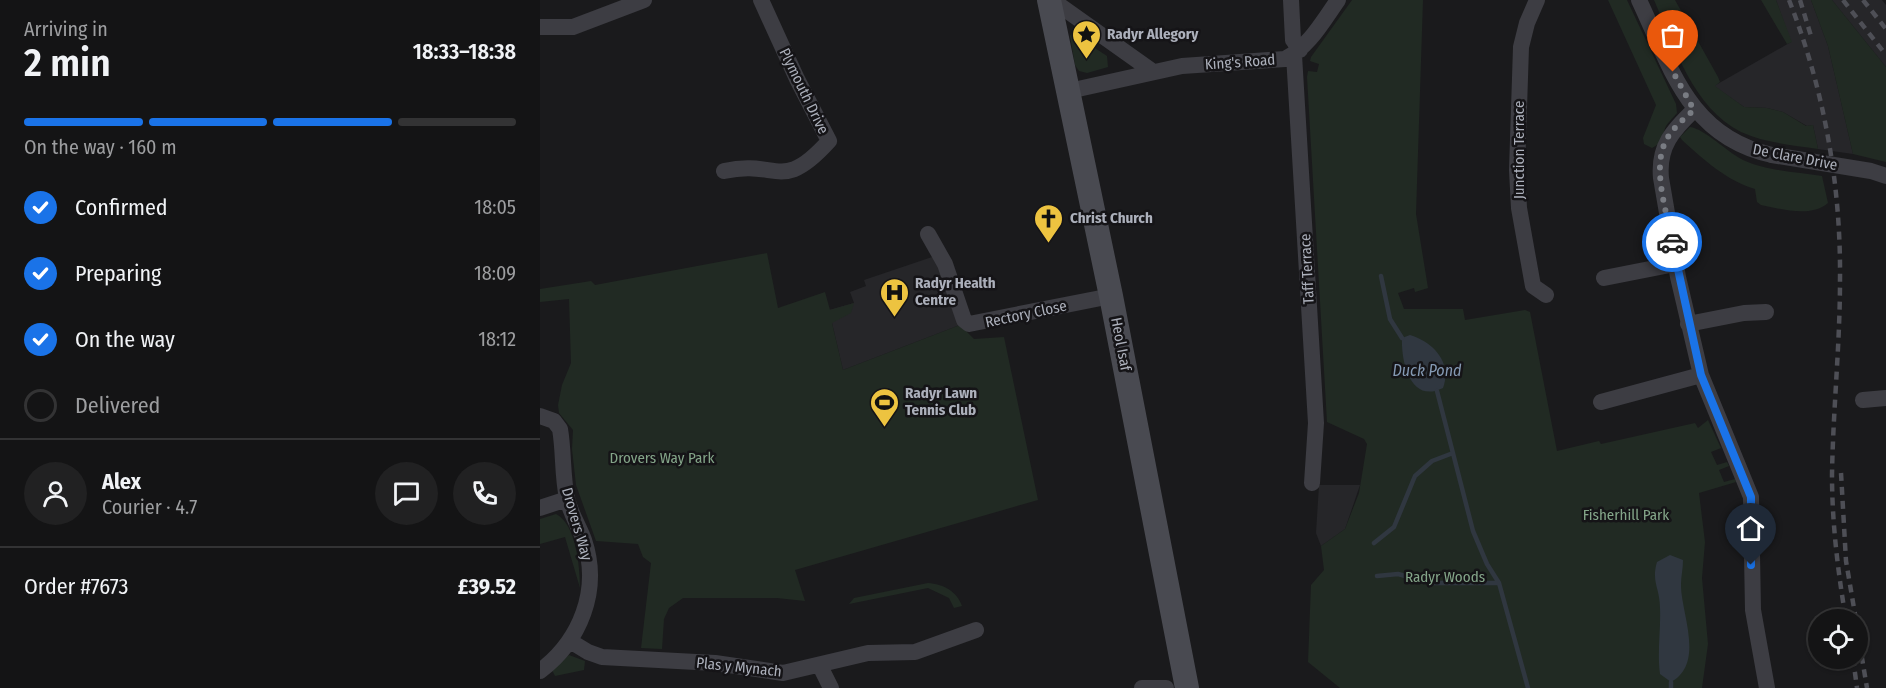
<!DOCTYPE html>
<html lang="en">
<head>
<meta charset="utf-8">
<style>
	:root { --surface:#141415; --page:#212122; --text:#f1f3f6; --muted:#9d9ea0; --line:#333334; --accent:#1a73e8 }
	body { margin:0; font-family:"Fira Sans Condensed",sans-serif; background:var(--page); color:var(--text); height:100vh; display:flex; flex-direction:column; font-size:22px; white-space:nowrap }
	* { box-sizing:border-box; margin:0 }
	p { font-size:20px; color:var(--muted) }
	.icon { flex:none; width:33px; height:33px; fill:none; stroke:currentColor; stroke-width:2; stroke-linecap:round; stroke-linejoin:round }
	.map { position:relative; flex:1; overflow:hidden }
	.panel { display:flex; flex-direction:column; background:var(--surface); width:540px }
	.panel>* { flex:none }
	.controls { position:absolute; left:1268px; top:609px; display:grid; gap:12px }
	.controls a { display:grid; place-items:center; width:60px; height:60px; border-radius:50%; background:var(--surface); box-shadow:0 2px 4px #0004,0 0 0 2px var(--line); font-size:30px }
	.pin { position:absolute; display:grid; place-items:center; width:51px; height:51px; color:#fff; margin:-62px -26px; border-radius:50% 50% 50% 0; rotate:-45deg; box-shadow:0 0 6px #0007 }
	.pin .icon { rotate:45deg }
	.courier { position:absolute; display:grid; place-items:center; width:60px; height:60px; margin:-30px; border:4px solid #1a73e8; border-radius:50%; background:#fff; color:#222; box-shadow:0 2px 8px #0007 }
	.overview em { font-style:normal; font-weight:600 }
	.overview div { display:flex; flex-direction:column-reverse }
	.overview { display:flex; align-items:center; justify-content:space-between; height:102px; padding:0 24px }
	h1 { font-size:39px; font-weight:600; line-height:45px }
	.bar { display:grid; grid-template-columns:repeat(4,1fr); gap:9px 6px; align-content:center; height:72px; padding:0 24px }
	.bar i { height:8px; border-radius:4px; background:var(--line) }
	.bar .on { background:var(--accent) }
	.bar p { grid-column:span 4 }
	.line { display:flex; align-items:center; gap:15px; padding:0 24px; border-top:2px solid var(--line) }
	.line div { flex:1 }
	.round { display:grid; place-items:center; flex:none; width:63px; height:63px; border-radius:32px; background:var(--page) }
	ol { padding:0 24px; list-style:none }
	li { display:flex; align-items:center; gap:18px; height:66px }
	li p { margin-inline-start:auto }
	li .icon { padding:6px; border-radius:50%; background:var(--accent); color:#fff; stroke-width:4 }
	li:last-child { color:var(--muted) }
	li i { width:33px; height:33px; border:3px solid var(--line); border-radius:50% }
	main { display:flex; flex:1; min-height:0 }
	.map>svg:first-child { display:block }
	.built { fill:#262629 }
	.green { fill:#212a23 }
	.water { fill:#303740 }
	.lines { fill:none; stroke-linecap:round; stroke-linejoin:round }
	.stream { stroke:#303740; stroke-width:4.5 }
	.minor { stroke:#3d3d43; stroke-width:16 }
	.secondary { stroke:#494a51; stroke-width:24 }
	.rail { stroke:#4e4f56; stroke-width:4.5; stroke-dasharray:8 6; stroke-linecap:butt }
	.minor-bridge { stroke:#3d3d43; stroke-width:16 }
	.done { stroke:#797c83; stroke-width:6; stroke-dasharray:0 10.8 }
	.route { stroke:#1a73e8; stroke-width:8 }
	.labels { text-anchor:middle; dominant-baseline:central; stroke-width:5; stroke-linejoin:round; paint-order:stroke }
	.poi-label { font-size:15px; font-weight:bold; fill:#acb0bb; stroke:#151417; text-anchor:start }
	.street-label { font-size:15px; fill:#acb0bb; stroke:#151417 }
	.park-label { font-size:15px; fill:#84a589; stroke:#151417 }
	.water-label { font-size:16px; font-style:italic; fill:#859ab4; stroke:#151417 }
</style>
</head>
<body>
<main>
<section class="panel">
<div class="overview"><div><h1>2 min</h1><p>Arriving in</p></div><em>18:33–18:38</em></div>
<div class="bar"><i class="on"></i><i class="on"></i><i class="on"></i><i></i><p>On the way · 160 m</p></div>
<ol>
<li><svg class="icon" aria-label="check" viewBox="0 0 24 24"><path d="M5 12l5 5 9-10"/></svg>Confirmed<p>18:05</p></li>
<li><svg class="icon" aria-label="check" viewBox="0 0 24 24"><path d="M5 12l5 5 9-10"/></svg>Preparing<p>18:09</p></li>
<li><svg class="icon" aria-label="check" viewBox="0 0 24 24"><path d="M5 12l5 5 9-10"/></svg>On the way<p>18:12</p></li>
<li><i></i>Delivered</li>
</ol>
<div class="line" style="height:108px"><a class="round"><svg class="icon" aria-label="person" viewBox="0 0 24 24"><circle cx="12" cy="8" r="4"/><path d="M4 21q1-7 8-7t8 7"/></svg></a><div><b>Alex</b><p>Courier · 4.7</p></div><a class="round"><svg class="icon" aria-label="chat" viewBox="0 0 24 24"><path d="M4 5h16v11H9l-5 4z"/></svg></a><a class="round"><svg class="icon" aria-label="phone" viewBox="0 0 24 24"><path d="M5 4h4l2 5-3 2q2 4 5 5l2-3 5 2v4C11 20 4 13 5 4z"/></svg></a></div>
<div class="line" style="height:78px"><div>Order #7673</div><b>£39.52</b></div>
</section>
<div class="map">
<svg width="1346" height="688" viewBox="0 0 1346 688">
	<rect width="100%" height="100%" fill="#1a1a1c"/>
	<!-- built -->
	<path class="built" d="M1236 0H1271L1288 46 1313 154 1278 149 1273 125 1267 126 1243 112 1227 108 1204 107 1174 86 1251 42Z
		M1292 0H1342L1346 5V67Z
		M395 256 420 325 303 370 289 310 314 303 310 292 326 286 324 280Z
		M779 485H820L805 529 781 546 776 533Z"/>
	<!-- green -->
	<path class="green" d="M812 0H883L876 214 888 288 875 292 874 288 858 293 864 309H923L925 320 985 310 990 312 1017 451 1059 441 1061 444 1155 423 1158 428 1168 420 1181 448 1171 452 1177 465 1187 462 1189 466 1179 470 1184 482 1195 479 1196 482 1159 493 1165 542 1162 578 1168 644 1162 688H800L768 662 771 585 784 570 781 546 805 529 819 493 827 444 824 439 787 422 767 77 768 71 777 72 779 64 770 61 771 57Z
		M1068 0H1087L1136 104 1137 113C1134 117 1129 121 1126 126 1122 135 1123 143 1112 148L1104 144 1103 138 1116 105Z
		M1114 0H1135L1178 77 1180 82 1175 86 1204 107 1227 108 1243 112 1266 126 1273 125 1278 149C1252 145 1225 143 1201 132 1153 108 1134 46 1114 0Z
		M1221 0H1236L1252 42 1247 44Z
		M1271 0H1292L1346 67V162L1313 154 1288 46Z
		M532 33 567 56 568 67 547 73 539 71 535 65 530 36Z
		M1150 127C1165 129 1187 152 1203 160 1226 171 1257 172 1282 176L1288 203C1270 218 1242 209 1221 205L1217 202 1215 189C1186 180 1165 161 1142 140L1140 137Z
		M227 253 238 308 285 292 290 310 314 303 311 313 292 323 303 370 420 325 434 339 464 337 498 500 255 570 265 601 237 598H143L129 608 124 619 122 649 101 648 111 563 103 557 98 544 56 541 36 485 32 449 33 430 19 413 18 405 22 385 31 363 29 299 0 302V289L51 281 55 285Z
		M16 514C36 524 40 567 40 588L25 537 0 544V519Z
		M388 583C403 584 417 591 422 606L414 608 409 598 388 588 309 604 314 598Z
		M29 655 45 661 44 670 15 676 12 670Z"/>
	<!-- water -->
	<path class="water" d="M870 335C895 343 912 363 903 388 871 404 861 363 862 338Z
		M1130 555 1143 560C1143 569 1141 576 1141 584 1140 611 1166 663 1131 682L1120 674C1117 651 1121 630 1120 608 1120 588 1111 582 1117 562Z"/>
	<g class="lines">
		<!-- stream -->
		<path class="stream" d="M841 276 850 319 862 338
			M897 391 933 531 947 564 959 583 988 688
			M834 543 854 527 875 476 892 461 913 453
			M837 576 858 574 891 583H959
			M1131 682V688"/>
		<!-- minor -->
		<path class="minor" d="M512 0 612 71
			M751 0 753 40 760 50
			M997 0 987 23 981 47 977 170 979 208 993 286 1006 295
			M1099 0C1131 68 1149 137 1232 155
			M0 27H33L104 0
			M754 55 776 423 772 483
			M529 91 642 66 745 59C769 47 783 21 798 0
			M1154 110C1133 130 1118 146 1121 178L1138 277 1161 375 1211 497 1213 610 1227 688
			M184 171C239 159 241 194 289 141L257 79 221 0
			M388 234 405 264 424 320 429 324 571 296
			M1064 278 1135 264
			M1148 324 1204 313 1226 312
			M1323 400 1346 398
			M1061 402 1161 375
			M0 416 14 421 20 429C24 452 22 475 27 498 30 513 39 526 44 540 61 590 40 641 0 671
			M0 508 27 499
			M30 641 48 652 62 657 175 663 243 673 328 653 375 652 436 630
			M280 666 291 688
			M602 688H626"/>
		<!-- secondary -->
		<path class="secondary" d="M509 0 571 296 647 688"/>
		<!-- rail -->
		<path class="rail" d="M1249 0C1284 89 1301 184 1300 280 1300 345 1293 410 1292 475 1292 524 1298 572 1306 620
			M1260 0 1271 36
			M1303 0 1346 55
			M1323 0 1346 29
			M1301 473 1306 561 1316 620
			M1317 628 1327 688
			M1313 658 1317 688"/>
		<!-- minor-bridge -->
		<path class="minor-bridge" d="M1232 155 1331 171 1346 176"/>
	</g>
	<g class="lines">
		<!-- done -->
		<path class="done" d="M1132 242C1127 211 1110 165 1128 137 1135 126 1145 118 1154 110L1133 72"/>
		<!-- route -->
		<path class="route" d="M1132 242 1161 375 1211 497V565"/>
	</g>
	<!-- icons -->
	<defs>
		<symbol id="sight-pin" viewBox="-11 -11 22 30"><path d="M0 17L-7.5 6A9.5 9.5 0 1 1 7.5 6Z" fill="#edc340" stroke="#151417"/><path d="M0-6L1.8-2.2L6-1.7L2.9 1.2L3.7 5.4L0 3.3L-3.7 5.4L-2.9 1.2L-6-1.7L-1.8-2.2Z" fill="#111"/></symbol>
		<symbol id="church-pin" viewBox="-11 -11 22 30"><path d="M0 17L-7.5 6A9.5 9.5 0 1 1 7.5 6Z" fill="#edc340" stroke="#151417"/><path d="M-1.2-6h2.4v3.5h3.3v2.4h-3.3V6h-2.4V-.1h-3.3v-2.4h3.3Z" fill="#111"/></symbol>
		<symbol id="hospital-pin" viewBox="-11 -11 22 30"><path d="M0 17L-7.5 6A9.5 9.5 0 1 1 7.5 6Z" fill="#edc340" stroke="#151417"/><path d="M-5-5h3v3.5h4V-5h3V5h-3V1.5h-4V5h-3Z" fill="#111"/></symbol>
		<symbol id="stadium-pin" viewBox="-11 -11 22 30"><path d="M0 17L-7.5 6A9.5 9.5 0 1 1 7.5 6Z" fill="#edc340" stroke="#151417"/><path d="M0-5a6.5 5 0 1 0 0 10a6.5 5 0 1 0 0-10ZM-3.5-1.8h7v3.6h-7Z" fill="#111"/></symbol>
	</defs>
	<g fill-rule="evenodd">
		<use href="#sight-pin" x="530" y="18" width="33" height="45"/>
		<use href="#church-pin" x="492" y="202" width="33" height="45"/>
		<use href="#hospital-pin" x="338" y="276" width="33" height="45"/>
		<use href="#stadium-pin" x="328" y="386" width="33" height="45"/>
	</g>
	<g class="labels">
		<!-- poi labels -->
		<g class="poi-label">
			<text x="567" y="34">Radyr Allegory</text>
			<text x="530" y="218">Christ Church</text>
			<text x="375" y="283">Radyr Health<tspan x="375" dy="17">Centre</tspan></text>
			<text x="365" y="393">Radyr Lawn<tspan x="365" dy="17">Tennis Club</tspan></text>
		</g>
		<!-- street labels -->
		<g class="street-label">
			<text transform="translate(700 62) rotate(-4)">King's Road</text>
			<text transform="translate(264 91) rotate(64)">Plymouth Drive</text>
			<text transform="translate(979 150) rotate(-90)">Junction Terrace</text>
			<text transform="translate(1255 157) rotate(11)">De Clare Drive</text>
			<text transform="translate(767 269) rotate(-93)">Taff Terrace</text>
			<text transform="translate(486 314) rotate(-12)">Rectory Close</text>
			<text transform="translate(581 344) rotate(79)">Heol Isaf</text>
			<text transform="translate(37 524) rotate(74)">Drovers Way</text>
			<text transform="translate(199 667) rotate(6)">Plas y Mynach</text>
		</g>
		<!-- park labels -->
		<g class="park-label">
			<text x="122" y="458">Drovers Way Park</text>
			<text x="1086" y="515">Fisherhill Park</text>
			<text x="905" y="577">Radyr Woods</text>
		</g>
		<!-- water labels -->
		<g class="water-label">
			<text x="887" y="370">Duck Pond</text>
		</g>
	</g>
</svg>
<div class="controls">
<a><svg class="icon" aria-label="locate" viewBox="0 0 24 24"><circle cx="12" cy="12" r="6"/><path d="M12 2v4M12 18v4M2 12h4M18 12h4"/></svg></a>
</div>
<div class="pin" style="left:1133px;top:72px;background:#ea580c"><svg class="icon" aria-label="bag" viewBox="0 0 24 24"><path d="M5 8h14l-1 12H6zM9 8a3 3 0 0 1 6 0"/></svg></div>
<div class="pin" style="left:1211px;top:565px;background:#1f2937"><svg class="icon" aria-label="home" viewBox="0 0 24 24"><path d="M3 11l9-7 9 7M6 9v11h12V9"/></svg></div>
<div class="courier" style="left:1132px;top:242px"><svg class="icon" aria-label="car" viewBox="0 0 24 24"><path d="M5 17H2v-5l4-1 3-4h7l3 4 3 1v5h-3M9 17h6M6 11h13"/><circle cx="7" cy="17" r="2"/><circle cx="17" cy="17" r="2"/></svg></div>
</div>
</main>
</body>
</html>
